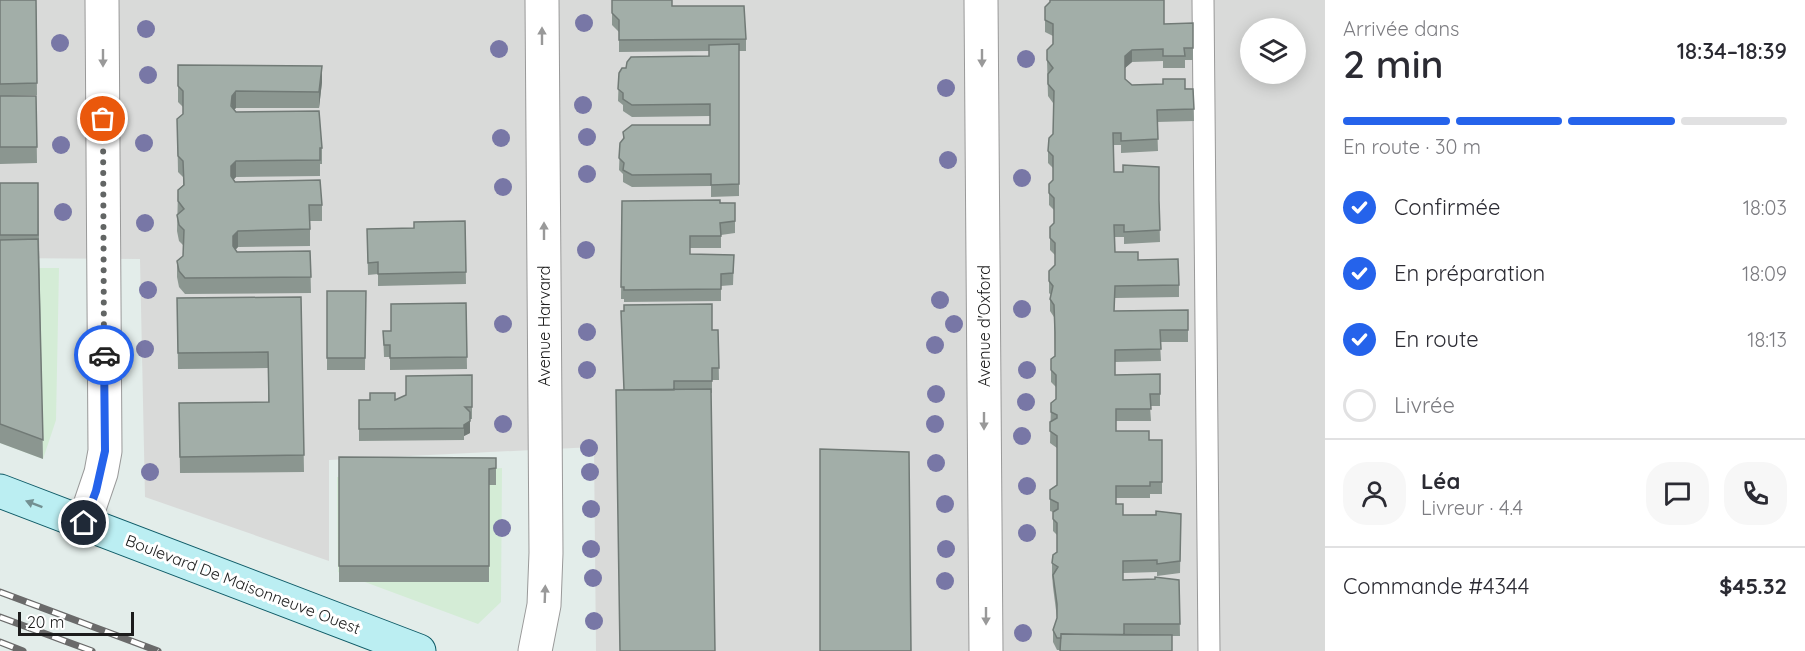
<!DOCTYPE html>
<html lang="fr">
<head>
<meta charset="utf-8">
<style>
	:root { --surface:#fff; --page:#f7f7f7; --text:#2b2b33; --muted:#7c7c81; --line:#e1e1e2; --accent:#2563eb }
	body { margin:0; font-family:Quicksand,sans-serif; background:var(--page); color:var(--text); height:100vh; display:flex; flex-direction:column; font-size:22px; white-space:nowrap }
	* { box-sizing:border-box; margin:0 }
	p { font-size:20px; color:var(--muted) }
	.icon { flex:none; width:33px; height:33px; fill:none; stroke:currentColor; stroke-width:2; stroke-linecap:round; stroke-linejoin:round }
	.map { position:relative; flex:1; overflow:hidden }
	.side { display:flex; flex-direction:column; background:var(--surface); width:480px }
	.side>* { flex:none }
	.tools { position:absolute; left:1240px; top:18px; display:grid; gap:12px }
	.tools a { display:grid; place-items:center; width:66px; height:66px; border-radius:50%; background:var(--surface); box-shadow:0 3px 15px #0003; font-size:30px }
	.scale { position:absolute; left:18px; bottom:15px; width:116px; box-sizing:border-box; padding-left:6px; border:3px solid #1c1c1c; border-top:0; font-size:16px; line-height:21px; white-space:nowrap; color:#1c1c1c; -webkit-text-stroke:4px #fff; paint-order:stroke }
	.pin { position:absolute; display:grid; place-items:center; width:51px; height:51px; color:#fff; margin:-26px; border:3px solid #fff; border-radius:50%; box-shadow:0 2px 6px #0007 }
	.courier { position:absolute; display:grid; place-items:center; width:60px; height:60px; margin:-30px; border:4px solid #2563eb; border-radius:50%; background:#fff; color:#222; box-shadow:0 2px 8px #0007 }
	.summary em { font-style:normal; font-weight:600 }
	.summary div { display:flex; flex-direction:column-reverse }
	.summary { display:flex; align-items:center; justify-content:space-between; height:102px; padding:0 18px }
	h1 { font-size:39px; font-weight:600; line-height:45px }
	.bar { display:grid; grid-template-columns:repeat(4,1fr); gap:9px 6px; align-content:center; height:72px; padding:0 18px }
	.bar i { height:8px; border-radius:4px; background:var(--line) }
	.bar .selected { background:var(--accent) }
	.bar p { grid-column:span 4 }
	.line { display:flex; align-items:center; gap:15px; padding:0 18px; border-top:2px solid var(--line) }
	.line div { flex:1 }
	.round { display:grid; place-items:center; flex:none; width:63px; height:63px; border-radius:24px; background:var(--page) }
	ol { padding:0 18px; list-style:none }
	li { display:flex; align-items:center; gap:18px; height:66px }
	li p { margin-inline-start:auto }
	li .icon { padding:6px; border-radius:50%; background:var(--accent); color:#fff; stroke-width:4 }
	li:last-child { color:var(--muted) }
	li i { width:33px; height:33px; border:3px solid var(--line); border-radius:50% }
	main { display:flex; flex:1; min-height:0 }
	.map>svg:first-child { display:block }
	.residential { fill:#d9dad9; fill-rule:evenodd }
	.commercial { fill:#d4ecd6 }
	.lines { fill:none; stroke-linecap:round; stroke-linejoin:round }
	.lane-casing { stroke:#999; stroke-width:23 }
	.street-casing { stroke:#999; stroke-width:35 }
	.secondary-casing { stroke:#0f5b67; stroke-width:35 }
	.lane { stroke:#fff; stroke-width:21 }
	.street { stroke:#fff; stroke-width:33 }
	.secondary { stroke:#bbeef2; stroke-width:33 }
	.rail-casing { stroke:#6a6a6a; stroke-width:7 }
	.rail { stroke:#fff; stroke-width:4.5; stroke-dasharray:14; stroke-linecap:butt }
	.tree { fill:#7877a6 }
	.wall { fill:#8b9690 }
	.shaded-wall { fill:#717a76 }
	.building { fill:#a2aea8; stroke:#717a76; stroke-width:1.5 }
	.oneway { fill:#999 }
	.oneway2 { fill:#739092 }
	.done { stroke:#626564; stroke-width:6; stroke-dasharray:0 10.8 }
	.route { stroke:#2563eb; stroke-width:8 }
	.labels { text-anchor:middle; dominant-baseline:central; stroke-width:6; stroke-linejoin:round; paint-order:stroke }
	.street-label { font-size:16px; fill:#1c1c1c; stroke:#fff }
</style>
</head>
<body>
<main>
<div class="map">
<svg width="1325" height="651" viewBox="0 0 1325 651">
	<rect width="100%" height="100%" fill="#e3edea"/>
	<!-- residential -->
	<path class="residential" d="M0 0H1325V651H596L594 447 329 460V561L145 497 140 259 0 258ZM1251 28H1296V74H1251Z"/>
	<!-- commercial -->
	<path class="commercial" d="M0 268H59L56 420 43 459 0 443Z
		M502 468 501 602 478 624 338 572 337 477Z"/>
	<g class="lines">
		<defs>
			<path id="lane" d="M1203 0 1209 651"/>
			<path id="street" d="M981 0 986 651
				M84 523 101 473 105 451 102 0
				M535 651 544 605 546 553 542 0"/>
			<path id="secondary" d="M0 491 419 651"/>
		</defs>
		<!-- lane casing -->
		<use href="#lane" class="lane-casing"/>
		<!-- street casing -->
		<use href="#street" class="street-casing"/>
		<!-- secondary casing -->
		<use href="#secondary" class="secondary-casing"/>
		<!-- lane -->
		<use href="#lane" class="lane"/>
		<!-- street -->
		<use href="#street" class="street"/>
		<!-- secondary -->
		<use href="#secondary" class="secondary"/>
		<defs>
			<path id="rail" d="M0 592 158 651
				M0 617 92 651
				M0 642 23 651"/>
		</defs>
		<!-- rail casing -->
		<use href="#rail" class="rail-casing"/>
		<!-- rail -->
		<use href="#rail" class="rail"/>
	</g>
	<!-- trees -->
	<g class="tree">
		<circle cx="584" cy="23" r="9"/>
		<circle cx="146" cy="29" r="9"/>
		<circle cx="60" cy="43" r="9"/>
		<circle cx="499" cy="49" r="9"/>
		<circle cx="1026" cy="59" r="9"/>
		<circle cx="148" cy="75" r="9"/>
		<circle cx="946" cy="88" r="9"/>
		<circle cx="583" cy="105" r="9"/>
		<circle cx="587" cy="137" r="9"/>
		<circle cx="501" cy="138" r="9"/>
		<circle cx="144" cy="143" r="9"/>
		<circle cx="61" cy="145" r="9"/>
		<circle cx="948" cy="160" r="9"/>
		<circle cx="587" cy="174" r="9"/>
		<circle cx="1022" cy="178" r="9"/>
		<circle cx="503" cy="187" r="9"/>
		<circle cx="63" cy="212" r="9"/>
		<circle cx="145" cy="223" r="9"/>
		<circle cx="586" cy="250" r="9"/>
		<circle cx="148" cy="290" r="9"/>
		<circle cx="940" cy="300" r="9"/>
		<circle cx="1022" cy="309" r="9"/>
		<circle cx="503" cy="324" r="9"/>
		<circle cx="954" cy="324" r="9"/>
		<circle cx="587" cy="332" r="9"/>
		<circle cx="935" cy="345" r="9"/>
		<circle cx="145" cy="349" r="9"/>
		<circle cx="587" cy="370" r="9"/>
		<circle cx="1027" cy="370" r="9"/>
		<circle cx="936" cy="394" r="9"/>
		<circle cx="1026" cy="402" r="9"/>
		<circle cx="503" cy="424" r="9"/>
		<circle cx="935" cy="424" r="9"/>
		<circle cx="1022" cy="436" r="9"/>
		<circle cx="589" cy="448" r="9"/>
		<circle cx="936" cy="463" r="9"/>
		<circle cx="150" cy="472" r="9"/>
		<circle cx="590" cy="472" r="9"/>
		<circle cx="1027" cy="486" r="9"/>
		<circle cx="945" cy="504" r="9"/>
		<circle cx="591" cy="509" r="9"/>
		<circle cx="502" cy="528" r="9"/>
		<circle cx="1027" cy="533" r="9"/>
		<circle cx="591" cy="549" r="9"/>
		<circle cx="946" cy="549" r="9"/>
		<circle cx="593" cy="578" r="9"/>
		<circle cx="945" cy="581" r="9"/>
		<circle cx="594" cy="621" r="9"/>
		<circle cx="1023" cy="633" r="9"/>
	</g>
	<!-- wall -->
	<path class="wall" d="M0 0H36L37 95 9 96H36L37 163 0 164Z
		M612 0 672 6 746 39V51H739V196L711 197V186L632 187 623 182V174L619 170 620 143 623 140V132L710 125V116L632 117 623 111V105L618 101 619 73 626 68 709 56V51L619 52V32L612 25Z
		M1050 2 1164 24 1193 23V60H1185V68H1163V61L1132 62 1125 68V79L1132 85 1193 89 1194 121 1157 122 1158 151 1121 153V145H1113L1114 172 1159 200 1160 242 1124 244V237H1115V252L1138 260 1179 285V297L1115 298 1114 311 1188 310V342H1160L1161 361 1115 362V375L1160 374V406H1150L1151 421H1116V431L1149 440 1162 460V494H1150V498H1116V504L1123 515 1181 514 1180 573 1157 576V572L1123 573V580H1179L1180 636H1172L1060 650H1057L1053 642V630L1057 618 1053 587 1052 575V563L1057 552V535L1053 531V512L1050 511V490L1057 485V448L1050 443 1051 403 1056 399V387L1051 382V359L1055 356 1054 317 1050 311V299L1051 295 1049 293V271L1055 265V255L1050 250V227L1054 223V210L1049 205V184L1053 180V168L1048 163V151L1053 134V103L1048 96 1047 60 1053 44V36L1045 32V19Z
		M178 65 322 82 319 108H236L234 109 236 112 322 148V164H320V176L236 177 233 180 235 182 322 205V221H310V246L238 247 235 250 237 252 310 251 311 293 185 294 179 287 177 277V261L183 256 184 246 179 241 177 231 178 190 183 185V177L178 172 177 119 183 114V107L178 102Z
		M0 183H38L43 459 0 443Z
		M622 201 735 203V233L721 235V248H690V254L734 255 733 285 721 286V301L624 302V299H621Z
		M465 221 466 284 378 286V274L368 275 367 229 414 228V222Z
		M327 291H366L365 370H327Z
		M301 297 304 472 180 473 179 403 268 402V368L178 369 177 298Z
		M466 303 467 369 390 370V357H384L383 331H391Z
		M712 330H718L719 380H712V393L624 390Z
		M472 375V419H470V433L464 436V440L359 441V400H395Z
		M339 457 496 458V485H489V582H339Z"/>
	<!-- shaded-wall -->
	<path class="shaded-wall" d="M1132 50V62L1125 68V56Z
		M322 66V82L319 108V92Z
		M236 91V108L232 112V96Z
		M236 161V177L231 182V166Z
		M238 231V247L233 252V236Z
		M470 421V433L464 436V425Z"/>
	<!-- building -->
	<path class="building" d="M0 0H36L37 83 0 84Z
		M612 0H672V6H744L746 39 619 40V20L612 13Z
		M1050 0H1164V24L1193 23V48H1184L1185 56H1163V49L1132 50 1125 56V79L1132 85 1163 84V79H1185V89H1193L1194 109 1157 110 1158 139 1121 141V133H1113L1114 172H1123V165L1159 167V200L1160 230 1124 232V225H1114L1115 252H1138V260L1178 259 1179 285 1115 286 1114 311 1188 310V330H1160L1161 349 1115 350V375L1160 374V394H1150L1151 409H1116V431H1149V440H1162V482H1150V486H1116V504H1123V515H1156V511L1181 514 1180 561 1157 564V560L1123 561V580L1155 579V577L1179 580 1180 624H1124V635L1061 634V638H1057L1053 630 1057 618V604L1053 575 1058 567 1052 563 1053 555 1057 552V523L1053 519V512L1058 509V503L1050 499V490L1057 485V436L1050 431V422L1057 418V415L1051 412V403L1056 399V375L1051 370V359L1055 356V332L1054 305 1050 299 1053 286 1049 281V271L1055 265V243L1050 238V227L1054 223V198L1049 193V184L1053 180V156L1048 151 1049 138 1053 134 1054 91 1048 84V74L1053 68 1047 60V50L1053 44V24L1045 20V7L1050 2Z
		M739 44V184L711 185V174L632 175 623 170 624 163 619 158 620 143 624 138 623 132 632 125H710V104L632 105 623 99V93L618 89 619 73 622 68H626L627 62 631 57 709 56V45Z
		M178 65 322 66 319 92 236 91 232 96 231 106 236 112 319 111 322 148H320V160L236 161 231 166V176L235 182 320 180 322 205H309L310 229 238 231 233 236V246L237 252 310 251 311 277 185 278 179 271 177 261 183 256 184 230 179 225 177 215 184 209 178 201V190L184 185 183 161 178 156 177 119 183 114V91L178 86Z
		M0 96H36L37 147H0Z
		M0 183H38V235H0Z
		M720 200V203H735V221L720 223 721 236H690V254L734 255 733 273 721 274V289L624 290V287H621L622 201Z
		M465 221 466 272 378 274V262L368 263 367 229 414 228V222Z
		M38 239 43 440 0 424V240Z
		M327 291H366L365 358H327Z
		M301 297 304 455 180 457 179 403 269 402 268 352 178 353 177 298Z
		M466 303 467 357 390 358V345H384L383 331H391V304Z
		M712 304V330H718L719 368H712V381H674V390H624L621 311H624V305Z
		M472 375V407H465L470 412V421L464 425V428L359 429V400H370V393H395V400L406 395V376Z
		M711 389 715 651H620L616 390Z
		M820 449 909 452 911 651H820Z
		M339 457 496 458V468L489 469V566H339Z
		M1061 634 1172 635V651H1060Z"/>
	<!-- one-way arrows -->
	<defs><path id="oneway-solid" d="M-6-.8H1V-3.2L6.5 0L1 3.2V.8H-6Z" transform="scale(1.5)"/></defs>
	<g class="oneway">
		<use href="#oneway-solid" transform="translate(542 36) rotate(-90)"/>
		<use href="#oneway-solid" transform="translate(103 58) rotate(90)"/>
		<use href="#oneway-solid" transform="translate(982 58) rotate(90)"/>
		<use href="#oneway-solid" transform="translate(544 231) rotate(-90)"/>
		<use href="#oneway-solid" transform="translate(984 421) rotate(90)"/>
		<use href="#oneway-solid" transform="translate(545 594) rotate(-88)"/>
		<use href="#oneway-solid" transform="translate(986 616) rotate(90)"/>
	</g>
	<use class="oneway2" href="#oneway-solid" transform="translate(34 504) rotate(-159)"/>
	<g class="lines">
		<!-- done -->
		<path class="done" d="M103 119 104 355"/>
		<!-- route -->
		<path class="route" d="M84 523 96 491 105 451 104 355"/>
	</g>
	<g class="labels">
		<!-- street labels -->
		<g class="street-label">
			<text transform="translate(544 326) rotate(-90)">Avenue Harvard</text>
			<text transform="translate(984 326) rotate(-90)">Avenue d'Oxford</text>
			<text transform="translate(243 584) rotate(21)">Boulevard De Maisonneuve Ouest</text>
		</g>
	</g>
</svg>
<div class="tools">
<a><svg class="icon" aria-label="layers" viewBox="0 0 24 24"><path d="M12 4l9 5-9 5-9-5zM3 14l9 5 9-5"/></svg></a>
</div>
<div class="scale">20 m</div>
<div class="pin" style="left:103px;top:119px;background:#ea580c"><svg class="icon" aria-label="bag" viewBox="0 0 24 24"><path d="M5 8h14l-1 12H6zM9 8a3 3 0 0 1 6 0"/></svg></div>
<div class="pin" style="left:84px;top:523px;background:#1f2937"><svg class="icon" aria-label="home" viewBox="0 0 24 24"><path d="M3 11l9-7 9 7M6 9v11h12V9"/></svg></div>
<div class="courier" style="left:104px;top:355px"><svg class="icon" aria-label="car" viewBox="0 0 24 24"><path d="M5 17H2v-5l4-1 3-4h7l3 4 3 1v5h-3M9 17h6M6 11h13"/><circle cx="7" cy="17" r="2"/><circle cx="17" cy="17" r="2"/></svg></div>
</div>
<section class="side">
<div class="summary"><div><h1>2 min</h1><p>Arrivée dans</p></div><em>18:34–18:39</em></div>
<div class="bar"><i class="selected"></i><i class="selected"></i><i class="selected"></i><i></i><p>En route · 30 m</p></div>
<ol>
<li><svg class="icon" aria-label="check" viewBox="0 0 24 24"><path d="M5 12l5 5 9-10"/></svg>Confirmée<p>18:03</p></li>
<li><svg class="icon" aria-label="check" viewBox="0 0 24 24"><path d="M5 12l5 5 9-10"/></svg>En préparation<p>18:09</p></li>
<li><svg class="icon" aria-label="check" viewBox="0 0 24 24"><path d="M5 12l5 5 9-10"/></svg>En route<p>18:13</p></li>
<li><i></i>Livrée</li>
</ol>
<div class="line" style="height:108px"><a class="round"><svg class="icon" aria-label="person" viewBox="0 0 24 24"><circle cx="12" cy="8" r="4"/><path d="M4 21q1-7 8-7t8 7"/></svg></a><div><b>Léa</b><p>Livreur · 4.4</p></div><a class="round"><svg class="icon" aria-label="chat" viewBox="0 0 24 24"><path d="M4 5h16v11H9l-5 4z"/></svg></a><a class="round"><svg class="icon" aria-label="phone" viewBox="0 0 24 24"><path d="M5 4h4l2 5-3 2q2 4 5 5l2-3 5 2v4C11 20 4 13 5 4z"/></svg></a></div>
<div class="line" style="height:78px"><div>Commande #4344</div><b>$45.32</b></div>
</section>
</main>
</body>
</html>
